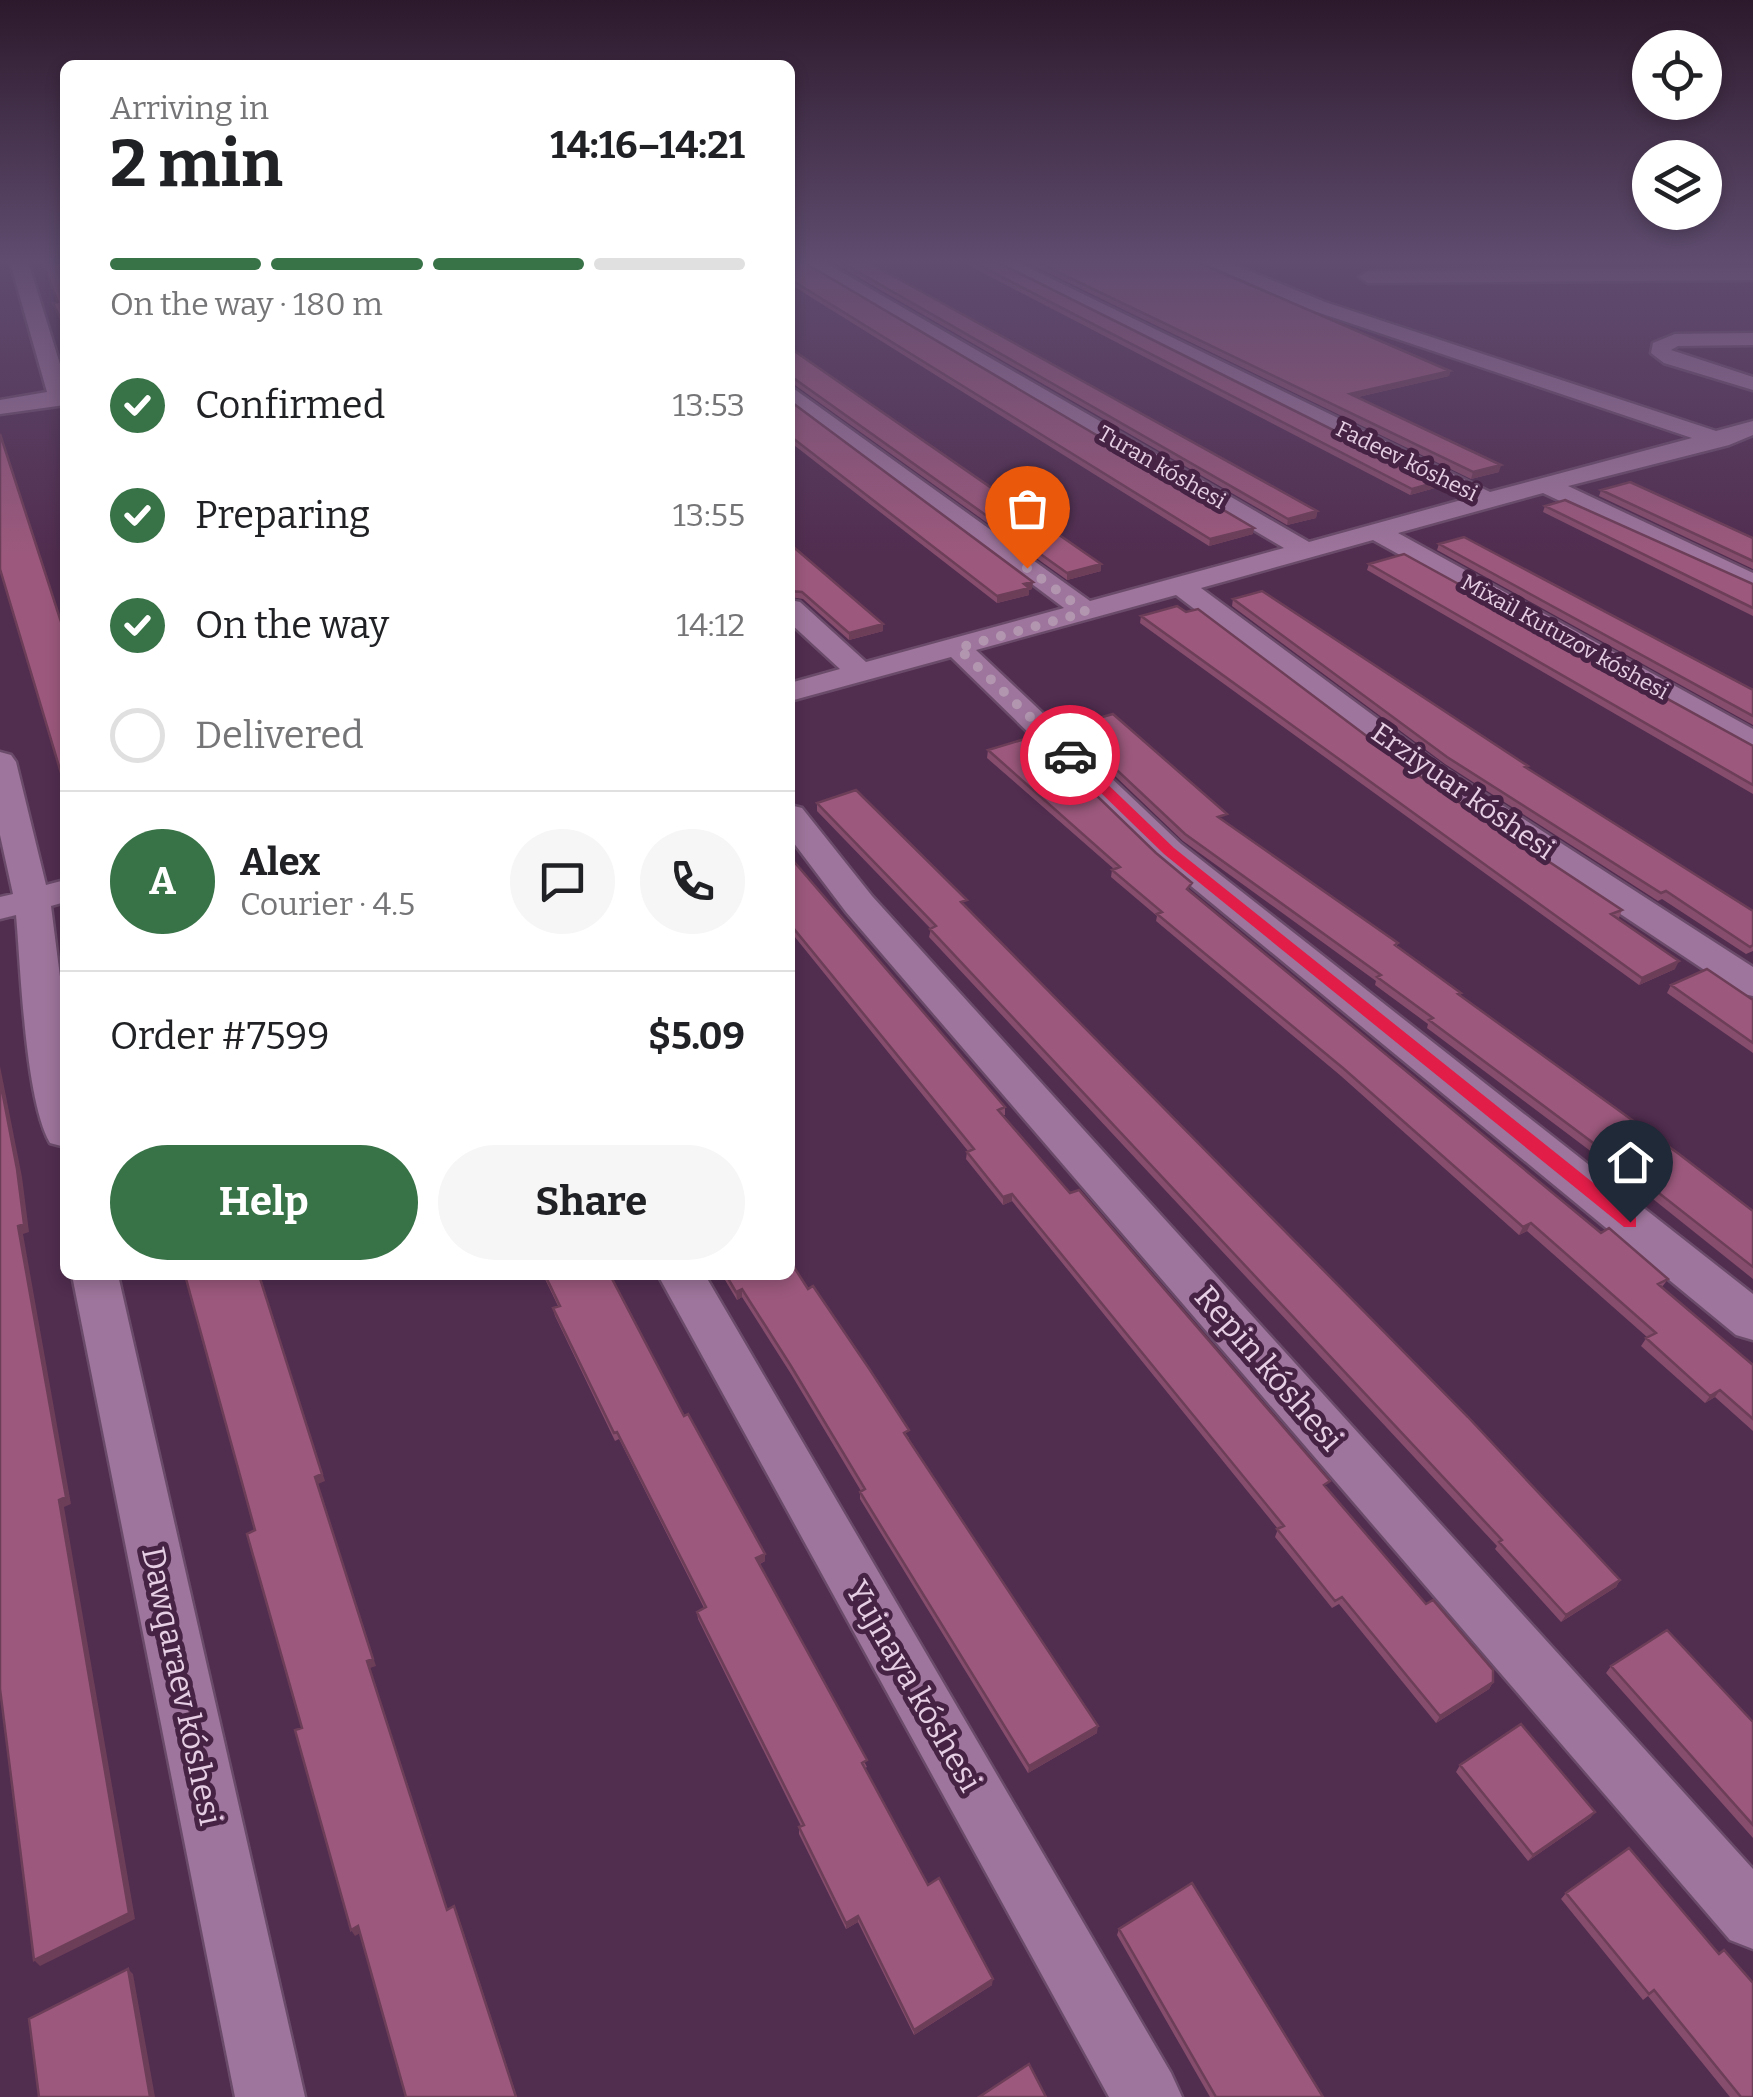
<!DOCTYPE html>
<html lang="en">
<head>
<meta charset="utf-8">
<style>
	:root { --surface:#fff; --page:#f6f6f6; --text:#202124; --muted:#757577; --line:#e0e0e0; --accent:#387247 }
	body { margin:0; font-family:Bitter,serif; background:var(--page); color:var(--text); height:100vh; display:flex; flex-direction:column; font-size:38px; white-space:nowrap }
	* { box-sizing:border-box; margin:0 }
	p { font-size:32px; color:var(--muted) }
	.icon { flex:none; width:55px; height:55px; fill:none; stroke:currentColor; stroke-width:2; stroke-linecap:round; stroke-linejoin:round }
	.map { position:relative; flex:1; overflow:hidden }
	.details { position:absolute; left:60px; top:60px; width:735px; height:1220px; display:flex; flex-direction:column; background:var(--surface); border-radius:15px; box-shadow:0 5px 15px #0003 }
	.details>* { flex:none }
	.tools { position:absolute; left:1632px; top:30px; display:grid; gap:20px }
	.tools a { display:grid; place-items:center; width:90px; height:90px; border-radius:50%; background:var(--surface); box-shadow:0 5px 15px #0003; font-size:50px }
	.pin { position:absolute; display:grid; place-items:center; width:85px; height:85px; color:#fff; margin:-102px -42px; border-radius:50% 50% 50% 0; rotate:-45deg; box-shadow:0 0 10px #0007 }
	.pin .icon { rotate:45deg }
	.courier { position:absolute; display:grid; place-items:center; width:100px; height:100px; margin:-50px; border:8px solid #e11d48; border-radius:50%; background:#fff; color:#222; box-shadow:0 2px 12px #0007 }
	.headline em { font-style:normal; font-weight:700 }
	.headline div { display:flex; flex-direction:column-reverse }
	.headline { display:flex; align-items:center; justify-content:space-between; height:170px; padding:0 50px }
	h1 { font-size:65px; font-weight:700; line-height:75px }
	.bar { display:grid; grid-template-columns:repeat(4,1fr); gap:15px 10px; align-content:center; height:120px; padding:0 50px }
	.bar i { height:12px; border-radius:8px; background:var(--line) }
	.bar .active { background:var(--accent) }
	.bar p { grid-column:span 4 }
	.line { display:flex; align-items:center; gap:25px; padding:0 50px; border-top:2px solid var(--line) }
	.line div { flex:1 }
	.round { display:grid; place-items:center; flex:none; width:105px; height:105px; border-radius:52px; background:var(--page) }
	ol { padding:0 50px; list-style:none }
	li { display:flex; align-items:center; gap:30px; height:110px }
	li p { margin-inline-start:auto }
	li .icon { padding:10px; border-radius:50%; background:var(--accent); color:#fff; stroke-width:4 }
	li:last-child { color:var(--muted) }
	li i { width:55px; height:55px; border:5px solid var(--line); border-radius:50% }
	.primary-button { display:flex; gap:20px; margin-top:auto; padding:20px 50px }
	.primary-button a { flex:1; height:115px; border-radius:60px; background:var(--accent); color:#fff; font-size:40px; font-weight:700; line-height:115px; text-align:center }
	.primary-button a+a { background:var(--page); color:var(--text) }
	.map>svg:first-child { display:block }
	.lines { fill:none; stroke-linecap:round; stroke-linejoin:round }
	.street-casing { stroke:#6b4b6a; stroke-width:5 }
	.street { fill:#9e759c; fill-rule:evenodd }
	.wall { fill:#864d6c }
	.shaded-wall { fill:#6d3e58 }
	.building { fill:#9c597d; stroke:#6d3e58; stroke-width:2.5 }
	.route { fill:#e11d48 }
	.done { stroke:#b296b0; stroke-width:10; stroke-dasharray:0 18 }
	.labels { text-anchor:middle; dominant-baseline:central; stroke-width:10; stroke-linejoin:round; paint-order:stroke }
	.far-street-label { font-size:22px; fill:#e6cfe4; stroke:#462345 }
	.street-label { font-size:28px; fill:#e6cfe4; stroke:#462345 }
	.near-street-label { font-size:32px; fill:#e6cfe4; stroke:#462345 }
</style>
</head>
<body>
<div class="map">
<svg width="1753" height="2097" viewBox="0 0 1753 2097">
	<rect width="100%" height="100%" fill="#512d50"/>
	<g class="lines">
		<defs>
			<path id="street" d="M10 262H28L65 380V405L0 414V400L47 392Z
				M802 262H824L1309 542 1465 499 994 262H1017L1490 492 1692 438 1311 310 1202 262H1227L1325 302 1716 431 1753 421V435L1729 445 1568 486 1753 573V591L1543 493 1398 533 1753 729V751L1373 540 1201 588 1443 767 1753 967V996L1739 993 1421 781 1176 595 976 650 1181 844 1753 1294V1340L1736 1335 1157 858 951 657 790 701V683L840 669 790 623V600L800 602 866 662 1064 608 790 402V386L1090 601 1284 548Z
				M1753 268V280L1368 283 1359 277 1368 271Z
				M1753 333V345L1678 346 1671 350 1753 377V390L1664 363 1651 353 1653 343 1675 334Z
				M0 752 11 755 16 762 46 885 65 880V902L51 906 65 1016V1147L50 1143C25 1099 21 970 16 915L0 919V897L13 894 0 835Z
				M790 805 802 808 872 896 1753 1869V1949L1730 1940 846 912 790 838Z
				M72 1275H118L305 2097H235Z
				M658 1275H705L1171 2073 1182 2097H1109Z"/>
		</defs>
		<!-- street casing -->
		<use href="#street" class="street-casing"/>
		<!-- street -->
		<use href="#street" class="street"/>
	</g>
	<!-- wall -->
	<path class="wall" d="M790 262 1253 534 1209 546 790 284Z
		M832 262H868L1317 511 1316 518 1287 525Z
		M962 262H997L1435 488 1410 495Z
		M1026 262H1197L1450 371 1449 376 1358 397 1499 472 1471 479Z
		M790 348 1101 564V571L1067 580 792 383H790Z
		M790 401 1032 589 1029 590V595L997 603 790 442Z
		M1601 490 1753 538V569L1599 496Z
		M1545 506 1753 584V616L1543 512Z
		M790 544 883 631 849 640 803 599 790 597Z
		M1439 544 1753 690V725L1437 550Z
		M1369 564 1753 746V794L1367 570Z
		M1233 599 1527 768 1753 911V951L1746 954 1662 899 1658 901 1445 764 1232 606Z
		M1186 612 1421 777 1622 910 1619 918H1617L1675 969 1639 985 1140 623 1141 616Z
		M1070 726 1226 822H1225L1398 943 1397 946 1461 993 1460 996 1753 1211V1279L1633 1183 1427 1028 1428 1024 1375 985 1376 981 1183 841 1070 733Z
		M988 750 1190 891 1601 1233 1668 1279 1662 1287 1753 1365V1431L1715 1397 1705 1403 1641 1346 1647 1337 1527 1231 1519 1235 1341 1076 1156 921 1157 916 1111 877 1112 870 1114 869 987 758Z
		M817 803 966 907 1620 1580 1616 1587 1561 1622 1495 1549 1497 1546 929 937 931 929 817 811Z
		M790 857 1005 1107V1115H1003L1493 1682 1489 1689 1436 1723 1339 1604 1332 1608 1275 1537 1278 1529 1012 1201 1003 1205 966 1159 967 1152 968 1151 790 931Z
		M1671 985 1753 1000V1053L1667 993Z
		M543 1275H610L684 1416 765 1554V1561L760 1564 867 1767 865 1768 928 1885 992 1985 914 2035 858 1922 846 1929 799 1834V1827L801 1826 698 1619 697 1612 704 1608 619 1439 615 1441 555 1316 553 1308 558 1306Z
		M722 1275H790L909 1438H908L1097 1733 1028 1773 860 1499V1492L861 1491 791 1374 742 1297 737 1300Z
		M1611 1666 1753 1722V1838L1606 1673Z
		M1460 1765 1595 1812 1590 1818 1528 1861 1456 1772Z
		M1566 1893 1753 2097H1730L1648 1996 1643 2000 1561 1899Z
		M1119 1929 1323 2097H1210L1117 1935Z"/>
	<!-- shaded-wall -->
	<path class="shaded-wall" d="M1450 371 1449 376 1349 399 1350 394Z
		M1501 465 1499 472 1471 479 1473 472Z
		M1437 482 1435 488 1410 495 1412 489Z
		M1317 511 1316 518 1287 525 1288 519Z
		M1254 528 1253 534 1209 546 1210 539Z
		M1101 564V571L1067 580V573Z
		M1033 582 1032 589 1029 590V595L997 603V596Z
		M883 624V631L849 640V633Z
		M1679 961 1675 969 1639 985 1642 978Z
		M0 1066 22 1177 29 1232 23 1234 71 1504 64 1507 135 1919 40 1966 34 1960 59 1500 18 1226 0 1080Z
		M1012 1194V1201L1003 1205V1197Z
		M1531 1223 1527 1231 1519 1235 1523 1227Z
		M259 1275 325 1481 318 1484 376 1666 370 1668 450 1916 367 1661Z
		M742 1289V1297L737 1300 736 1292Z
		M1720 1390 1715 1397 1705 1403 1710 1396Z
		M765 1554V1561L757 1565 756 1558Z
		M1620 1580 1616 1587 1561 1622 1566 1615Z
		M1493 1682 1489 1689 1436 1723 1440 1716Z
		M1098 1726 1097 1733 1028 1773 1029 1766Z
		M1595 1812 1590 1818 1528 1861 1533 1855Z
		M454 1906 457 1912 517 2097H516Z
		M858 1916V1922L846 1929V1923Z
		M358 1926 362 1932 355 1936 351 1930Z
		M128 1969 133 1974 155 2097H150Z
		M993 1979 992 1985 914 2035V2030Z"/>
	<!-- building -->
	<path class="building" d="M42 262H65V328L53 303 58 302Z
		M790 262H803L1254 528 1210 539 790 279Z
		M841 262H868L1317 511 1288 519Z
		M973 262H997L1437 482 1412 489Z
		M1037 262H1197L1450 371 1350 394 1501 465 1473 472Z
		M790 348 1101 564 1067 573 792 377H790Z
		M790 401 1033 582 1024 584 1029 588 997 596 790 436Z
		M0 434 65 634V772L61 773 0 569Z
		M1630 482 1753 538V561L1601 490Z
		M1565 500 1753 584V608L1545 506Z
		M1464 537 1753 690V716L1439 544Z
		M790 544 883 624 849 633 802 592 790 591Z
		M1404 554 1753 746V785L1369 564Z
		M1262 591 1528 766 1525 767 1753 911V945L1750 947 1666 891 1661 893 1447 757 1233 599Z
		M1177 606 1186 612 1198 609 1421 777 1622 910 1611 914 1679 961 1642 978 1141 616Z
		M1113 714 1227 814 1218 817 1398 943 1395 945 1461 993 1458 994 1679 1154 1753 1211V1267L1636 1175 1429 1020 1433 1018 1377 977 1381 975 1185 834 1070 726Z
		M1035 736 1156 853 1192 883 1187 889 1601 1233 1609 1228 1668 1279 1658 1284 1753 1365V1419L1720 1390 1710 1396 1646 1338 1656 1333 1531 1223 1523 1227 1343 1068 1157 914 1162 912 1112 870 1120 867 988 750Z
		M856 790 967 900 961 902 1468 1417 1620 1580 1566 1615 1499 1542 1502 1540 930 929 936 926 817 803Z
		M790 857 1005 1107 998 1110 1070 1193 1079 1190 1330 1481 1324 1485 1426 1604 1433 1600 1493 1670V1682L1440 1716 1342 1597 1335 1601 1277 1529 1284 1526 1012 1194 1003 1197 967 1152 974 1149 790 924Z
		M1707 969 1753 1000V1043L1671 985Z
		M0 1080 17 1169 24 1224 18 1226 66 1497 59 1500 129 1913 34 1960 0 1689Z
		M790 1261 808 1289 813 1286 870 1370 909 1430 904 1433 1098 1726 1029 1766 860 1492 865 1489 791 1366 742 1289 736 1292 726 1275H790Z
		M185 1275H259L322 1474 315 1477 373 1659 367 1661 447 1910 454 1906 516 2097H406L358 1926 351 1930 295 1730 302 1728 247 1534 255 1530Z
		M545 1275H610L684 1416 688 1414 765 1554 756 1558 867 1760 862 1763 928 1885 939 1878 993 1979 914 2030 858 1916 846 1923 799 1827 804 1825 697 1612 706 1607 617 1432 614 1433 553 1308 560 1306Z
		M1667 1630 1753 1722V1825L1611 1666Z
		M1521 1724 1595 1812 1533 1855 1460 1765Z
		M1629 1848 1719 1954 1724 1950 1753 1983V2097H1741L1654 1990 1649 1994 1566 1893Z
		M1192 1883 1323 2097H1216L1119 1929Z
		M128 1969 150 2097H39L29 2019Z
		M1029 2064 1046 2097H979Z"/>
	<!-- sky -->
	<linearGradient id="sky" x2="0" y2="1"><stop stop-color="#2d192c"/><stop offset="0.47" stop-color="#5f4c6f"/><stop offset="1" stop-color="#5f4c6f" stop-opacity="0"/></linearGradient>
	<rect width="1753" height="556" fill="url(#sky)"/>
	<!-- route -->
	<path class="route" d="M1065 752H1074L1174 848 1636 1217V1227H1624L1164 854 1065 758Z"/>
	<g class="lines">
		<!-- done -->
		<path class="done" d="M1027 568 1086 612 958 648 1070 755"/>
	</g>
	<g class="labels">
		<!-- far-street labels -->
		<g class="far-street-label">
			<text transform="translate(1407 461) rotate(26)">Fadeev kóshesi</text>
			<text transform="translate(1162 467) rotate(30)">Turan kóshesi</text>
			<text transform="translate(1565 637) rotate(29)">Mixail Kutuzov kóshesi</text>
		</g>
		<!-- street labels -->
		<g class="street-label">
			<text transform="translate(1463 791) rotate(35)">Erziyuar kóshesi</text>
		</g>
		<!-- near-street labels -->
		<g class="near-street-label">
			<text transform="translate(1269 1368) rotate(49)">Repin kóshesi</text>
			<text transform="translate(182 1686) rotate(78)">Dawqaraev kóshesi</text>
			<text transform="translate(914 1686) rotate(60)">Yujnaya kóshesi</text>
		</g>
	</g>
</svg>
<div class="tools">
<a><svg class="icon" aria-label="locate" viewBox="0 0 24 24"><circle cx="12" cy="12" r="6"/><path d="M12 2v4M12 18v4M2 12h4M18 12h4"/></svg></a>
<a><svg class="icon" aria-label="layers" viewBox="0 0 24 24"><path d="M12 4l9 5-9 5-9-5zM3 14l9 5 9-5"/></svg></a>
</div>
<div class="pin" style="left:1027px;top:568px;background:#ea580c"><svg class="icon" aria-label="bag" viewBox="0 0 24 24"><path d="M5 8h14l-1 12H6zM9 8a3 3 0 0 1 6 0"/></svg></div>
<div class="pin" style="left:1630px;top:1222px;background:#1f2937"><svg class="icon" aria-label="home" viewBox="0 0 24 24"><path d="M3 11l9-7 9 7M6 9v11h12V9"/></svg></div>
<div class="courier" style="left:1070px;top:755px"><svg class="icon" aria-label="car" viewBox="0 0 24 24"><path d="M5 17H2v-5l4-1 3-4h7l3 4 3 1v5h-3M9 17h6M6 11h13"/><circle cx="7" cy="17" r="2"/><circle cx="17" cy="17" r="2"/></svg></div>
<section class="details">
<div class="headline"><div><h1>2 min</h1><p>Arriving in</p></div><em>14:16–14:21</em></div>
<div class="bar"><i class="active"></i><i class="active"></i><i class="active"></i><i></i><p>On the way · 180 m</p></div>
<ol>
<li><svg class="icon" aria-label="check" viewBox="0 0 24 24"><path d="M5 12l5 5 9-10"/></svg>Confirmed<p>13:53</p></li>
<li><svg class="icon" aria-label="check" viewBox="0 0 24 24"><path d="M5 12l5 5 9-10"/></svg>Preparing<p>13:55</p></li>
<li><svg class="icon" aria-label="check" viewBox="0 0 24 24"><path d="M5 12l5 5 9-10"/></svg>On the way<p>14:12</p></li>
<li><i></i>Delivered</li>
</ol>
<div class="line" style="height:180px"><b class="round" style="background:var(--accent);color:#fff">A</b><div><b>Alex</b><p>Courier · 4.5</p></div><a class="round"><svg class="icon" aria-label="chat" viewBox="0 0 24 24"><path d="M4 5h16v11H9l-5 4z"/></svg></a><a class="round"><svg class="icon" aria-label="phone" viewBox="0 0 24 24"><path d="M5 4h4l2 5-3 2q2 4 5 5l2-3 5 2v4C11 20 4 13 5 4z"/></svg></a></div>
<div class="line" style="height:130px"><div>Order #7599</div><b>$5.09</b></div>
<div class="primary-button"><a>Help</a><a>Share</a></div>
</section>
</div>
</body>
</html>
